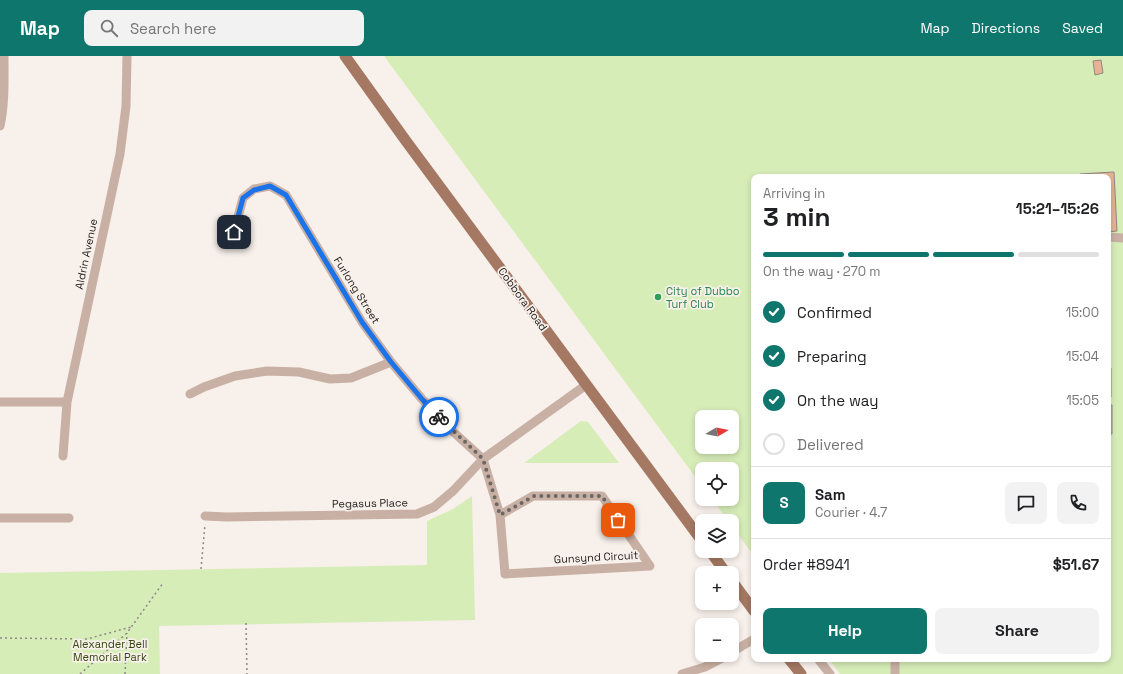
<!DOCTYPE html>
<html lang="en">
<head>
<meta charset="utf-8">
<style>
	:root { --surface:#fff; --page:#f2f2f2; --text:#202124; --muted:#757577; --line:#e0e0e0; --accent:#0f766e }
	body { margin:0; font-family:"Space Grotesk",sans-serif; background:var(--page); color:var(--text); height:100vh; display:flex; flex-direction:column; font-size:15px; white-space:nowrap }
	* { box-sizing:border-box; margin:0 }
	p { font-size:13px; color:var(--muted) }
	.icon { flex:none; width:22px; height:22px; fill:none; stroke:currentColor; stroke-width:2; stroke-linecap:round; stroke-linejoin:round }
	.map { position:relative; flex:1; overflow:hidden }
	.side { position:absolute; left:751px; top:118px; width:360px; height:488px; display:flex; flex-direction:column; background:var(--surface); border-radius:8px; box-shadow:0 2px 6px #0003 }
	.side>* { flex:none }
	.needle { width:26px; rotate:80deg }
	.controls { position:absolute; left:695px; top:354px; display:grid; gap:8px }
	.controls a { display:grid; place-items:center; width:44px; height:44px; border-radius:8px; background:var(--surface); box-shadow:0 2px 6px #0003; font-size:20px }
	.pin { position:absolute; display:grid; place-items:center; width:34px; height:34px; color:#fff; margin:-17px; border-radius:8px; box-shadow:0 2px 6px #0006 }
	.courier { position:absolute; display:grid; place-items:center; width:40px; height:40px; margin:-20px; border:3px solid #1a73e8; border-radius:50%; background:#fff; color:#222; box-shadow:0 1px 5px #0007 }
	.summary em { font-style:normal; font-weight:700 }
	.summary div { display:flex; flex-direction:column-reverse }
	.summary { display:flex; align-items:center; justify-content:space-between; height:68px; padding:0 12px }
	h1 { font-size:26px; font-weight:700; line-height:30px }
	.bar { display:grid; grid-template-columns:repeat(4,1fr); gap:6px 4px; align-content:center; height:48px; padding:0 12px }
	.bar i { height:5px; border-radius:3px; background:var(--line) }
	.bar .active { background:var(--accent) }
	.bar p { grid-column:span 4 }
	.line { display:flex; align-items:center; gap:10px; padding:0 12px; border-top:1px solid var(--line) }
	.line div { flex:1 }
	.round { display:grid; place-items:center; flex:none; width:42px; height:42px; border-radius:8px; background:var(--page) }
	ol { padding:0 12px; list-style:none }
	li { display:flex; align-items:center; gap:12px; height:44px }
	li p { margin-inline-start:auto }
	li .icon { padding:4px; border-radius:50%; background:var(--accent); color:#fff; stroke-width:4 }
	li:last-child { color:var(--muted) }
	li i { width:22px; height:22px; border:2px solid var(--line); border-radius:50% }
	.button { display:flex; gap:8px; margin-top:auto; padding:8px 12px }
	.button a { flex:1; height:46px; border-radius:8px; background:var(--accent); color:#fff; font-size:16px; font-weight:700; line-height:46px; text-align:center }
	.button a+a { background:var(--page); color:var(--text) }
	header { display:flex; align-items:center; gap:24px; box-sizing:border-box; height:56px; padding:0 20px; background:var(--accent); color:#fff }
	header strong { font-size:19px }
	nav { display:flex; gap:22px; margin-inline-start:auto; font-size:14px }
	.search { width:280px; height:36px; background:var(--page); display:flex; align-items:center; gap:10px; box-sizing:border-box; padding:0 14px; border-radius:8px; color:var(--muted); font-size:15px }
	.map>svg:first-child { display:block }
	.green { fill:#d7edb8; fill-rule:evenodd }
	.building { fill:#e7b392; stroke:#8f8883 }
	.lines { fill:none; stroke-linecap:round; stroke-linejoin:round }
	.path { stroke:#8d8885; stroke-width:1.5; stroke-dasharray:2 3; stroke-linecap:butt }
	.minor { stroke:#c9b0a4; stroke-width:9 }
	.major { stroke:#a47862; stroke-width:11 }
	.done { stroke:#6c6764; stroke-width:4; stroke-dasharray:0 7.2 }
	.route { stroke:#1a73e8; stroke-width:5 }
	.leisure-dot { fill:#2e9e5b; stroke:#f8f0eb; stroke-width:1.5 }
	.labels { text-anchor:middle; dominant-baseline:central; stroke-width:3.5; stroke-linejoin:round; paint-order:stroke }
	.street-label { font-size:11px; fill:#201d1c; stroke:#f8f0eb }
	.leisure-label { font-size:11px; fill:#27864d; stroke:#f8f0eb; text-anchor:start }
	.park-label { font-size:11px; fill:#35480e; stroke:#f8f0eb }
</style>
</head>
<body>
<header>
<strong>Map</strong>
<div class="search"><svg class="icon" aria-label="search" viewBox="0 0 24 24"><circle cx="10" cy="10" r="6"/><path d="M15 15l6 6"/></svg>Search here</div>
<nav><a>Map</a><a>Directions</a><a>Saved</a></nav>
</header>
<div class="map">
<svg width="1123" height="618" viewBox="0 0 1123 618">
	<rect width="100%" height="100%" fill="#f8f0eb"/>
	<!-- green -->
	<path class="green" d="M384 0H1123V618H840L829 603H1108V121H754V500L732 470V465H728L712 443H732V413H702V430ZM702 361H732V391H702Z
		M581 365 588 366 619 407H524Z
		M472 440 475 564 159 570 160 618H0V517L427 509V465L453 453Z"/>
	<!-- building -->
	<path class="building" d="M1101 4 1103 17 1095 19 1093 5Z
		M1114 116 1117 175 1108 176V121H1080V118Z
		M1108 312H1111V341H1108Z
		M1108 349H1112V378H1108Z"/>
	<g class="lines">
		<!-- path -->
		<path class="path" d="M201 513 205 468
			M246 567 247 618
			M0 582 87 583 131 571
			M80 618 127 577 163 527
			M125 618 127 577"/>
		<!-- minor -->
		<path class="minor" d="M0 70C5 47 4 23 4 0
			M1108 181 1123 182
			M228 186 234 176 243 142 254 133 270 130 286 139 362 266 391 306 422 343 448 371 483 403 500 459 505 518 650 510 602 440H533L500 459
			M190 338 204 331 235 320 267 315 299 316 330 323 351 322 391 306
			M0 346H67
			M63 400 67 346 120 98 126 50 127 0
			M205 460 227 461 417 458 434 451 453 435 483 403 586 329
			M0 462H69
			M732 596 754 583
			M818 603 830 618
			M895 603V618
			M682 618 705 611 728 599"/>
		<!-- major -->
		<path class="major" d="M345 0 406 85 702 485
			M710 495 726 517
			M732 525 754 555
			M789 603 801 618"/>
	</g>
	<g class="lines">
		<!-- done -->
		<path class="done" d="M439 361 483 403 500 459 534 440H602L618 464"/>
		<!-- route -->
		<path class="route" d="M234 176 243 142 254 134 270 130 286 139 362 266 391 306 422 343 439 361"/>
	</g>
	<!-- markers -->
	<circle class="leisure-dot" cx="658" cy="241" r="4"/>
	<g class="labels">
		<!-- street labels -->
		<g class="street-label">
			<text transform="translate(86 198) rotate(-78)">Aldrin Avenue</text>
			<text transform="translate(357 234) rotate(58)">Furlong Street</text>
			<text transform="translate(523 243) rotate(54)">Cobbora Road</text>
			<text transform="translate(370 447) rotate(-1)">Pegasus Place</text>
			<text transform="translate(596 501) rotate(-3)">Gunsynd Circuit</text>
		</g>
		<!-- leisure labels -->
		<g class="leisure-label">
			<text x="666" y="235">City of Dubbo<tspan x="666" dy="13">Turf Club</tspan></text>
		</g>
		<!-- park labels -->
		<g class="park-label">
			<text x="110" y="588">Alexander Bell<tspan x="110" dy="13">Memorial Park</tspan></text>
		</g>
	</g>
</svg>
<div class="controls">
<a><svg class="needle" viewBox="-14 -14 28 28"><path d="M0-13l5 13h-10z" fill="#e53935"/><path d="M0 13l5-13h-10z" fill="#757577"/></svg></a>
<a><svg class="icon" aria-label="locate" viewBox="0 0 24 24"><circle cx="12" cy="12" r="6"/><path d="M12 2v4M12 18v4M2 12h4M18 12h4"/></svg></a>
<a><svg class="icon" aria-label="layers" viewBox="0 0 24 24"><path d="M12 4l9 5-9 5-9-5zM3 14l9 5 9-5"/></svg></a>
<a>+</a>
<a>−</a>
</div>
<div class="pin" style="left:618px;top:464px;background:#ea580c"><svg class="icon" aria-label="bag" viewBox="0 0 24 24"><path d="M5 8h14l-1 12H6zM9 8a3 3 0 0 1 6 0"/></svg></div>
<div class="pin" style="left:234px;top:176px;background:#1f2937"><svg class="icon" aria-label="home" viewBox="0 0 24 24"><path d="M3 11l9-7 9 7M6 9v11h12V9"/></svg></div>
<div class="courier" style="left:439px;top:361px"><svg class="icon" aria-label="bike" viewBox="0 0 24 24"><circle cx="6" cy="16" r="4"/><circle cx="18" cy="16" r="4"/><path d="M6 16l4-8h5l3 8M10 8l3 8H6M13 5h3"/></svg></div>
<section class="side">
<div class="summary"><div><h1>3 min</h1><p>Arriving in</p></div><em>15:21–15:26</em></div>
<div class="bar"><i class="active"></i><i class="active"></i><i class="active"></i><i></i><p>On the way · 270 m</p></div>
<ol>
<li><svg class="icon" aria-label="check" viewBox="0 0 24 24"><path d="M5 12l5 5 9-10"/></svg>Confirmed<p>15:00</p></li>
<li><svg class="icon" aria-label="check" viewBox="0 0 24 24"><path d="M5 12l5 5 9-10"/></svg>Preparing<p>15:04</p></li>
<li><svg class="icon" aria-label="check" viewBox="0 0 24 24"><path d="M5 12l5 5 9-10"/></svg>On the way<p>15:05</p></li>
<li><i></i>Delivered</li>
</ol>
<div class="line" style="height:72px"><b class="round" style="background:var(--accent);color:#fff">S</b><div><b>Sam</b><p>Courier · 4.7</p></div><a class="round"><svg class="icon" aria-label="chat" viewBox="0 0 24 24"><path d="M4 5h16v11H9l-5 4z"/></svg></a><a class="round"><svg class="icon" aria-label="phone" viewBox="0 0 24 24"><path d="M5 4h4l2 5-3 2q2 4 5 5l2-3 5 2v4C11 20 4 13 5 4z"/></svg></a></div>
<div class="line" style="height:52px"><div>Order #8941</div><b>$51.67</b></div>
<div class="button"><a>Help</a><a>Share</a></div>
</section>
</div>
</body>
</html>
